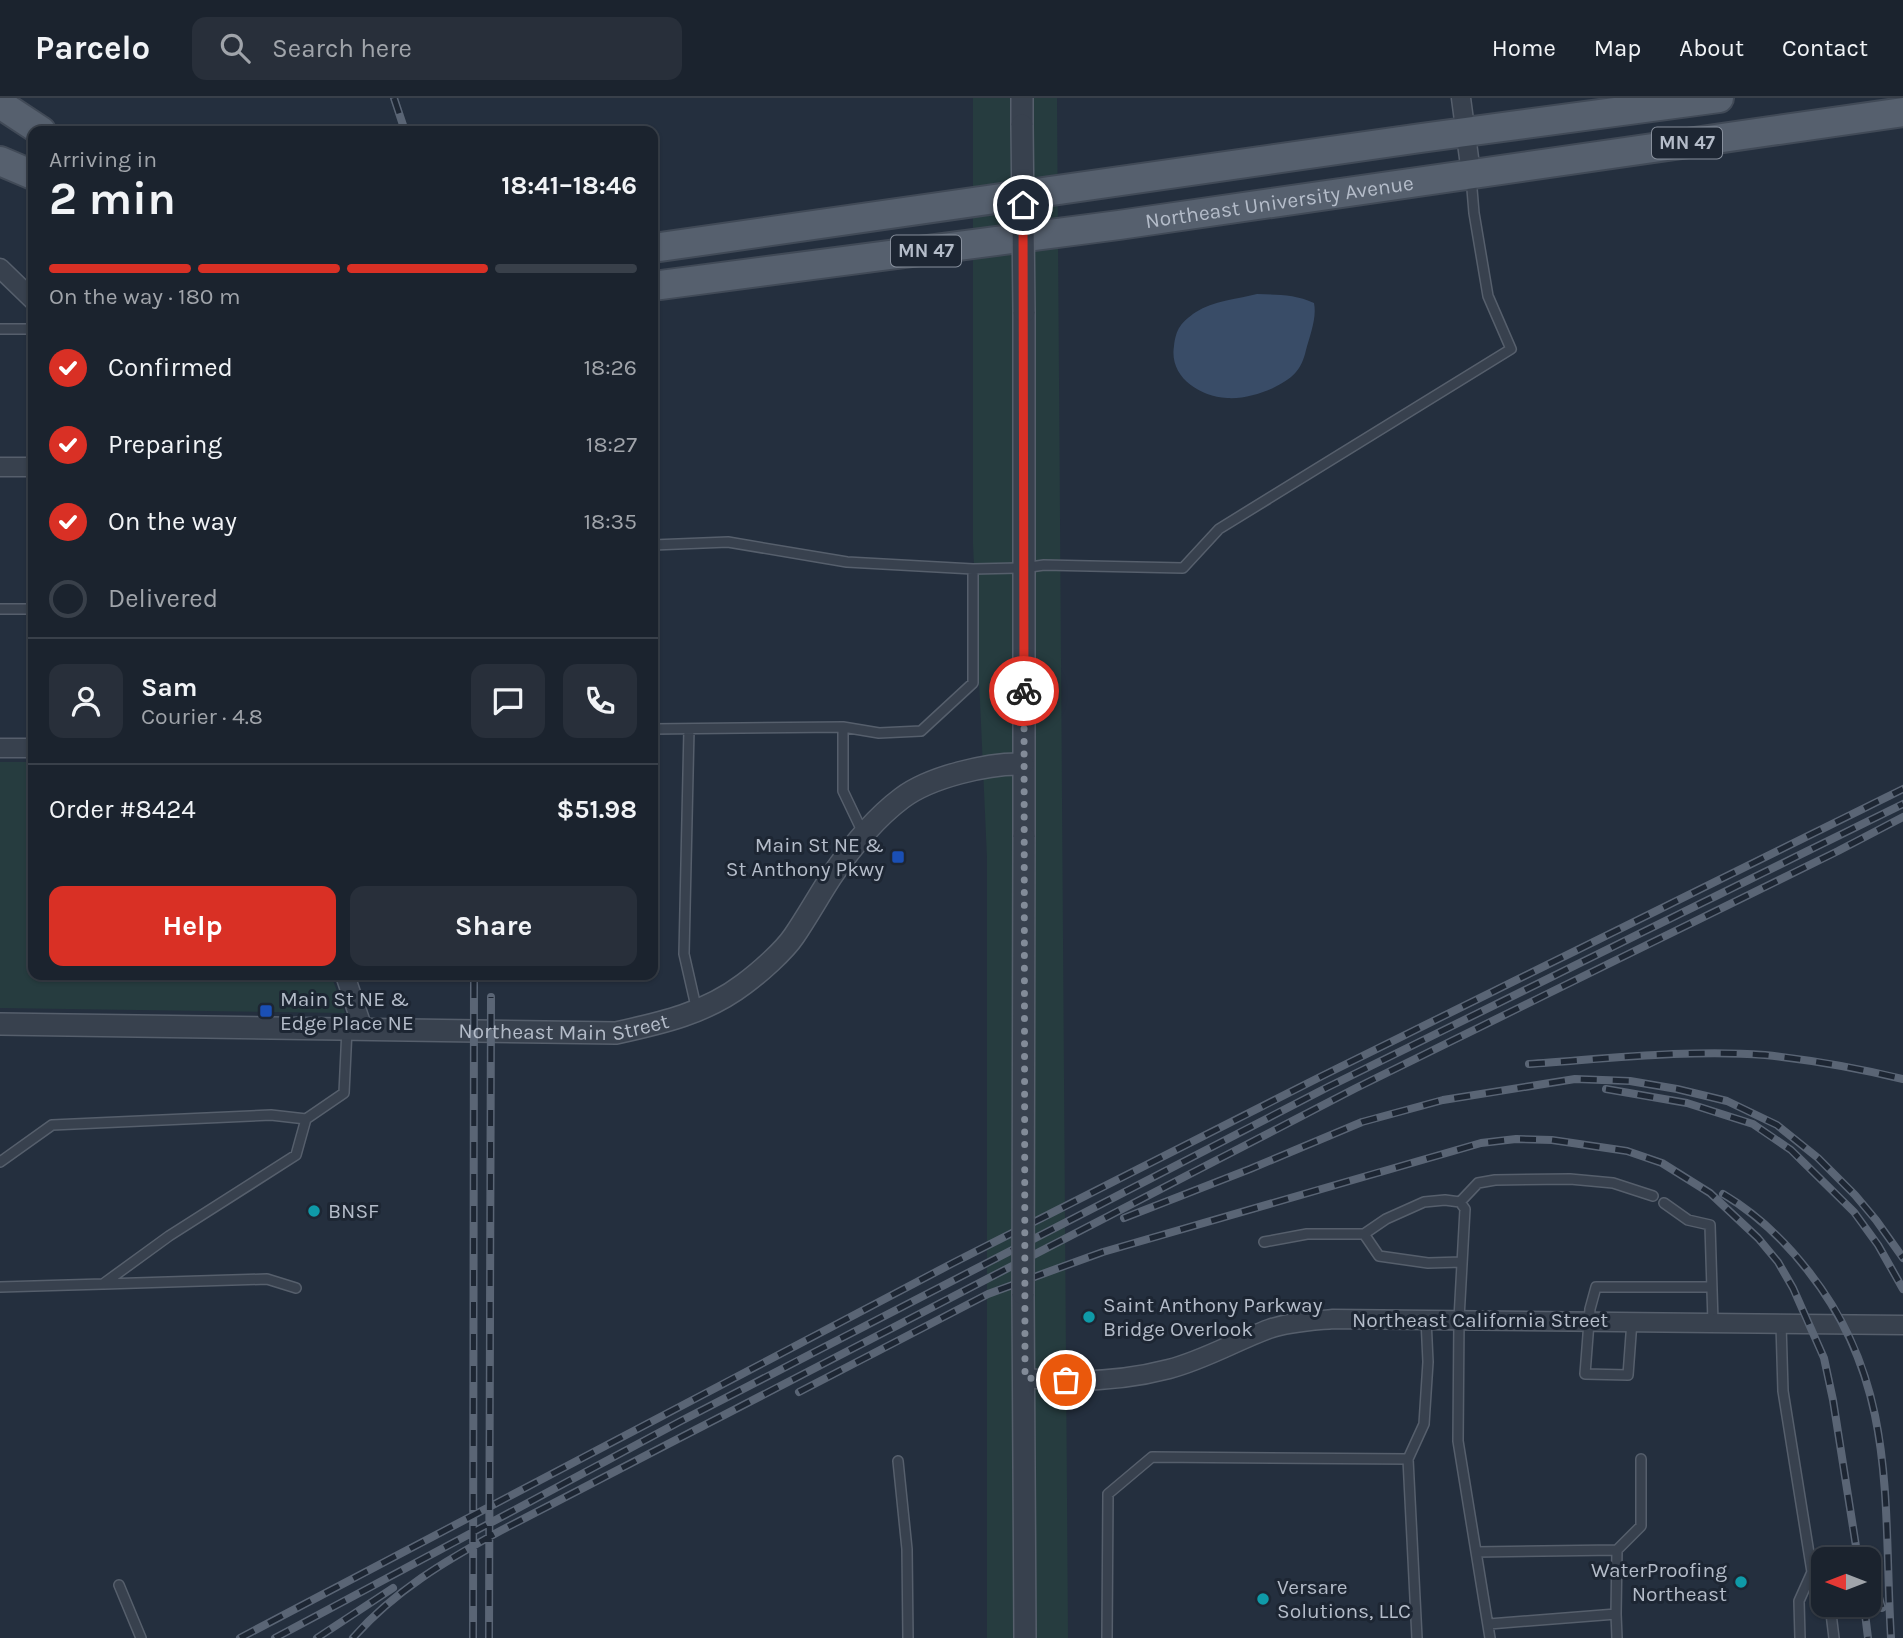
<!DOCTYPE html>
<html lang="en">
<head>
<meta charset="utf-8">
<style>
	:root { --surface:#1b232e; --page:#282f3a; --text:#f1f3f6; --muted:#a0a4aa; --line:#39404a; --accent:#d93025 }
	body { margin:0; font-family:Karla,sans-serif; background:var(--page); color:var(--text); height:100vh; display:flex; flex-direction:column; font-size:26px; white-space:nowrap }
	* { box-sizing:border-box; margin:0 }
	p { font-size:23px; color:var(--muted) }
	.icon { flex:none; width:38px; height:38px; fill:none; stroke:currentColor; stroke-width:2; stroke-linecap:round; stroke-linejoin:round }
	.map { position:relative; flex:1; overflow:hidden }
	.panel { position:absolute; left:28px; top:28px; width:630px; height:854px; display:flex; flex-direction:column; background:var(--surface); border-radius:14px; box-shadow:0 2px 5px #0004,0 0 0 2px var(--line) }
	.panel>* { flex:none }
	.needle { width:46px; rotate:270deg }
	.buttons { position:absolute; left:1811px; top:1449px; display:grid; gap:14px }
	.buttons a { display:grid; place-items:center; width:70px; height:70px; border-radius:14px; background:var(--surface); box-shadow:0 2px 5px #0004,0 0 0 2px var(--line); font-size:35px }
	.pin { position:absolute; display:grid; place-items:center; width:60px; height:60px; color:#fff; margin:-30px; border:4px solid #fff; border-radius:50%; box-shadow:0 2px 7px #0007 }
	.courier { position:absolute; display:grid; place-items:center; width:70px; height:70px; margin:-35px; border:5px solid #d93025; border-radius:50%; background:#fff; color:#222; box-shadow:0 2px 9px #0007 }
	.headline em { font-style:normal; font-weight:700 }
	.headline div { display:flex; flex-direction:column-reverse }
	.headline { display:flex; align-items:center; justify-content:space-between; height:119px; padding:0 21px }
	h1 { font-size:46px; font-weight:700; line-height:52px }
	.bar { display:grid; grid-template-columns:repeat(4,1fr); gap:10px 7px; align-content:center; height:84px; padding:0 21px }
	.bar i { height:9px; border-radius:5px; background:var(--line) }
	.bar .on { background:var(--accent) }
	.bar p { grid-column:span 4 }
	.line { display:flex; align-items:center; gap:18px; padding:0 21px; border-top:2px solid var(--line) }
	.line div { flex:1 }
	.round { display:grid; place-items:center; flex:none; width:74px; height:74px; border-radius:14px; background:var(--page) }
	ol { padding:0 21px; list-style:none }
	li { display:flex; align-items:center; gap:21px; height:77px }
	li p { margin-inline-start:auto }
	li .icon { padding:7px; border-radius:50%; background:var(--accent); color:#fff; stroke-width:4 }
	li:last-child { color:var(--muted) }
	li i { width:38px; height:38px; border:4px solid var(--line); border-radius:50% }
	.action { display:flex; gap:14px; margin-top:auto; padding:14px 21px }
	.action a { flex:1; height:80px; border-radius:14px; background:var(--accent); color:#fff; font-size:28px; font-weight:700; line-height:80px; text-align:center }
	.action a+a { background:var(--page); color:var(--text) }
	header { display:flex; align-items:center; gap:42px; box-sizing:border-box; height:98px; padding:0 35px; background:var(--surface); border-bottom:2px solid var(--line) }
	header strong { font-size:33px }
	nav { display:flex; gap:38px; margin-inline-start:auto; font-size:24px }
	.search { width:490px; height:63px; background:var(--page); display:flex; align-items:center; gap:18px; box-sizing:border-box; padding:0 24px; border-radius:14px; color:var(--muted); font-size:26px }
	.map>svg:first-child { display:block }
	.green { fill:#263c3f }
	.water { fill:#394c67 }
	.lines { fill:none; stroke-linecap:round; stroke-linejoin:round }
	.service-casing { stroke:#565f6c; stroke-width:12 }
	.minor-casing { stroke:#565f6c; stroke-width:21 }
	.tertiary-casing { stroke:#565f6c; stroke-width:24 }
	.primary-casing { stroke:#414a57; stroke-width:32 }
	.service { stroke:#38414e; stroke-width:9 }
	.minor { stroke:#38414e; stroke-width:18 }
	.tertiary { stroke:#38414e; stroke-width:21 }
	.primary { stroke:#56606e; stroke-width:28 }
	.rail-casing { stroke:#5a6575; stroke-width:8 }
	.rail { stroke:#1d2633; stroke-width:5; stroke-dasharray:16; stroke-linecap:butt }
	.tertiary-bridge-casing { stroke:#565f6c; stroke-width:24; stroke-linecap:butt }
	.tertiary-bridge { stroke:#38414e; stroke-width:21 }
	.done { stroke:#828b98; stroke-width:7; stroke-dasharray:0 12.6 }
	.route { stroke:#d93025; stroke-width:9 }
	.transit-dot { fill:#1a4fb4; stroke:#1d2633; stroke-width:2.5 }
	.culture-dot { fill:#0f9aa8; stroke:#1d2633; stroke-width:2.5 }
	.labels { text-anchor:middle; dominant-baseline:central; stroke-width:6; stroke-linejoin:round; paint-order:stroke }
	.shield { fill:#1d2633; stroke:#878f9c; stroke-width:2 }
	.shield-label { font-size:19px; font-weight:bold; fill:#b4bcc9 }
	.street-label { font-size:21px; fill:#b4bcc9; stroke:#1d2633 }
	.poi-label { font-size:21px; fill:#b4bcc9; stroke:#1d2633; text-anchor:start }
</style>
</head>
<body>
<header>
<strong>Parcelo</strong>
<div class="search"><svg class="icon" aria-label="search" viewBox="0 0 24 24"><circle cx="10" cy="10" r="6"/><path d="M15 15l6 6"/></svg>Search here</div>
<nav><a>Home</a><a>Map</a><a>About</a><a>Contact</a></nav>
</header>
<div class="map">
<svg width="1903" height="1540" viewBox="0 0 1903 1540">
	<rect width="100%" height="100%" fill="#242f3e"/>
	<!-- green -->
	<path class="green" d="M973 0H1057L1068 1540H987V760L973 446Z
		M0 664H33V877H331L345 915 0 910Z"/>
	<!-- water -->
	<path class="water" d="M1257 196C1277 197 1295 196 1314 205 1317 220 1310 237 1306 252 1301 274 1292 280 1273 290 1259 296 1243 301 1227 300 1198 298 1169 278 1174 248 1176 231 1181 224 1196 214 1213 203 1237 201 1257 196Z"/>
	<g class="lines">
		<defs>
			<path id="service" d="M0 231H33
				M653 447 728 444 847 464 973 471
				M0 511H33
				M653 631 843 629
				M689 631 684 856 697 913
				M863 735 843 693V629L879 635 921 633 973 585V471L1023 470 1044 467 1183 470 1219 431 1511 251 1488 198 1474 115 1471 79
				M0 1064 52 1027 271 1017 306 1021
				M1460 1104 1478 1085 1495 1082 1570 1081 1613 1085 1653 1098
				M1664 1105 1688 1122 1710 1127 1713 1224
				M1364 1136 1379 1158 1428 1165 1462 1164
				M1264 1144 1307 1136H1364L1386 1121 1424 1104 1445 1102 1460 1104 1465 1111 1459 1221 1458 1343 1490 1540
				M104 1186 267 1181 296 1190
				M0 1189 103 1186 169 1138 296 1057 306 1021 344 995 347 931
				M1632 1223 1628 1277 1585 1276 1590 1211 1596 1189H1712
				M1781 1226 1783 1293 1812 1474 1799 1503 1800 1540
				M898 1363 907 1451 908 1540
				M1476 1454 1617 1452
				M1812 1474 1824 1490
				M119 1487 141 1540
				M1830 1507 1834 1540
				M1616 1516 1617 1540
				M1489 1526 1616 1516 1617 1452 1641 1428V1361
				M1107 1540 1108 1396 1152 1359 1408 1361
				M1417 1540 1408 1361 1424 1326 1428 1264 1426 1221"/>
			<path id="minor" d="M1461 0 1471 75
				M0 170 33 202
				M0 369H33
				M0 650H33
				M345 877 363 931
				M1025 1280C1072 1285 1123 1283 1169 1271 1204 1262 1236 1243 1269 1231 1289 1224 1312 1223 1333 1221L1903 1227"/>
			<g id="tertiary">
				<path d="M1022 27V0"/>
				<path d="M1024 739V214"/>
				<path id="s1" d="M0 926 616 935C662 925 706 915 744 886 759 875 784 853 794 838 807 819 818 799 831 779 850 751 874 721 902 700 930 679 988 665 1023 666"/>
				<path d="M1023 1196 1025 1540"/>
			</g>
			<g id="primary">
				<path d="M0 6 41 33"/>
				<path d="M0 63 33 77"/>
				<path d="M653 150 1421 40 1719 0"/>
				<path id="s2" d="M653 188 1119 127 1903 14"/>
			</g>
		</defs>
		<!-- service casing -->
		<use href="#service" class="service-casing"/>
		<!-- minor casing -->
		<use href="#minor" class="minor-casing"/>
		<!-- tertiary casing -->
		<use href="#tertiary" class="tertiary-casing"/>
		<!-- primary casing -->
		<use href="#primary" class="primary-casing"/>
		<!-- service -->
		<use href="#service" class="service"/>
		<!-- minor -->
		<use href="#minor" class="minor"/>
		<!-- tertiary -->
		<use href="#tertiary" class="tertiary"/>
		<!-- primary -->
		<use href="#primary" class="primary"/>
		<defs>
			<path id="rail" d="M394 0 405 33
				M1529 966C1604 961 1691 951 1765 957 1812 962 1857 970 1903 981
				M1606 991 1687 1005 1753 1026 1791 1052 1854 1114 1878 1147 1903 1191
				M1723 1096C1757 1116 1785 1143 1809 1174 1898 1287 1883 1405 1891 1540
				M1124 1120 1250 1071 1362 1024 1443 1002 1575 981 1630 983 1677 991 1727 1003 1777 1027 1818 1060 1855 1097 1876 1122 1903 1160
				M799 1294 988 1196 1056 1171 1103 1154 1481 1045 1516 1041 1552 1042 1627 1053 1662 1065 1710 1095 1758 1140 1778 1164 1793 1190 1824 1260 1833 1302 1858 1461
				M1869 1463 1882 1510
				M1864 1507 1868 1540
				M240 1540 953 1165 1322 978 1903 691
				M275 1540 679 1324 1328 989 1903 706
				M317 1540 393 1490
				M353 1540C394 1493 445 1463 500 1433L1356 990 1838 753 1903 719
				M473 1540 474 877
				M489 1540 491 899"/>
		</defs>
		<!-- rail casing -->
		<use href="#rail" class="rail-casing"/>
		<!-- rail -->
		<use href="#rail" class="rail"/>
		<defs>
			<path id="tertiary-bridge" d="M1022 27 1024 214
				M1023 1196 1024 739"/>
		</defs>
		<!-- tertiary-bridge casing -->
		<use href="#tertiary-bridge" class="tertiary-bridge-casing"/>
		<!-- tertiary-bridge -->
		<use href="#tertiary-bridge" class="tertiary-bridge"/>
	</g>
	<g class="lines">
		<!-- done -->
		<path class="done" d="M1024 593 1025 1280 1066 1282"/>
		<!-- route -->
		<path class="route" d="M1023 107 1024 593"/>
	</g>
	<!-- markers -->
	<g class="transit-dot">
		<rect x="891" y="752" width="14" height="14" rx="3.5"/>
		<rect x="259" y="906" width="14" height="14" rx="3.5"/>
	</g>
	<g class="culture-dot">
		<circle cx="314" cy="1113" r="7"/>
		<circle cx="1089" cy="1219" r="7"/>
		<circle cx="1741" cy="1484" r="7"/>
		<circle cx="1263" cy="1501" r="7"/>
	</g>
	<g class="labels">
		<!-- shield labels -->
		<g class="shield">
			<rect x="1652" y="29.5" width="70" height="31" rx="5"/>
			<rect x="891" y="137.5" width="70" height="31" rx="5"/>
		</g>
		<g class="shield-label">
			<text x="1687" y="45">MN 47</text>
			<text x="926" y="153">MN 47</text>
		</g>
		<!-- street labels -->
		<g class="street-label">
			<text stroke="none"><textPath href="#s2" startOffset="632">Northeast University Avenue</textPath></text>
			<text stroke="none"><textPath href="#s1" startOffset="564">Northeast Main Street</textPath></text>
			<text x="1480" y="1222">Northeast California Street</text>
		</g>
		<!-- poi labels -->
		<g class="poi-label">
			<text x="884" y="747" text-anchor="end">Main St NE &amp;<tspan x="884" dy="24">St Anthony Pkwy</tspan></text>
			<text x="280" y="901">Main St NE &amp;<tspan x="280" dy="24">Edge Place NE</tspan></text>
			<text x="328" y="1113">BNSF</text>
			<text x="1103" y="1207">Saint Anthony Parkway<tspan x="1103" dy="24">Bridge Overlook</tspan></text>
			<text x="1727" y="1472" text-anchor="end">WaterProofing<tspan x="1727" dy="24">Northeast</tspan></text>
			<text x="1277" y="1489">Versare<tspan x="1277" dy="24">Solutions, LLC</tspan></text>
		</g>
	</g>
</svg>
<div class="buttons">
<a><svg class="needle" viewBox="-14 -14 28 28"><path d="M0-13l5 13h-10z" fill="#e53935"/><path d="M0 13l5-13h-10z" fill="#a0a4aa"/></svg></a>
</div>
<div class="pin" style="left:1066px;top:1282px;background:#ea580c"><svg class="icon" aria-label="bag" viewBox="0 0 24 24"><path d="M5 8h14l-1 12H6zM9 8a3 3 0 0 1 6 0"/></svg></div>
<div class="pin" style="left:1023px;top:107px;background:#1f2937"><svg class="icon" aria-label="home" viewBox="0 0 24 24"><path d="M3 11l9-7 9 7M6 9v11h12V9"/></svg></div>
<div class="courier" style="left:1024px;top:593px"><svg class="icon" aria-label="bike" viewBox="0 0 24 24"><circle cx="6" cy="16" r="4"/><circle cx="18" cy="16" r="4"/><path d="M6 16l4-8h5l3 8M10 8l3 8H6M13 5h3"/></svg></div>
<section class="panel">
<div class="headline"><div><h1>2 min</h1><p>Arriving in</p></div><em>18:41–18:46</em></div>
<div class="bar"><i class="on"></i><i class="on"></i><i class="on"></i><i></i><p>On the way · 180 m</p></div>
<ol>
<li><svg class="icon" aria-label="check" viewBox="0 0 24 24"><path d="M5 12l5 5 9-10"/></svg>Confirmed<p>18:26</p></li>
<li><svg class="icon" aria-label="check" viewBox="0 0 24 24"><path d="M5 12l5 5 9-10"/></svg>Preparing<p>18:27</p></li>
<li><svg class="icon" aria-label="check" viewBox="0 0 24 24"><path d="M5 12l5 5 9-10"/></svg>On the way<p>18:35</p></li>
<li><i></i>Delivered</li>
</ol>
<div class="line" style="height:126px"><a class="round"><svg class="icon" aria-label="person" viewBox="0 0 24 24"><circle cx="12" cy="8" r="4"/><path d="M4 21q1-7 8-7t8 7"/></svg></a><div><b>Sam</b><p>Courier · 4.8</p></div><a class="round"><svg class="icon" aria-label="chat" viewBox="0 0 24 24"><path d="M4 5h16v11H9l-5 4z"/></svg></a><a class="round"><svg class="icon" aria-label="phone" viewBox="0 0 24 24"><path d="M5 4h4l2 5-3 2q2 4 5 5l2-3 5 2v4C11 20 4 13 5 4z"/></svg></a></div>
<div class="line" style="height:91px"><div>Order #8424</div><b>$51.98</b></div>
<div class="action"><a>Help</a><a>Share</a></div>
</section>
</div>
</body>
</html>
